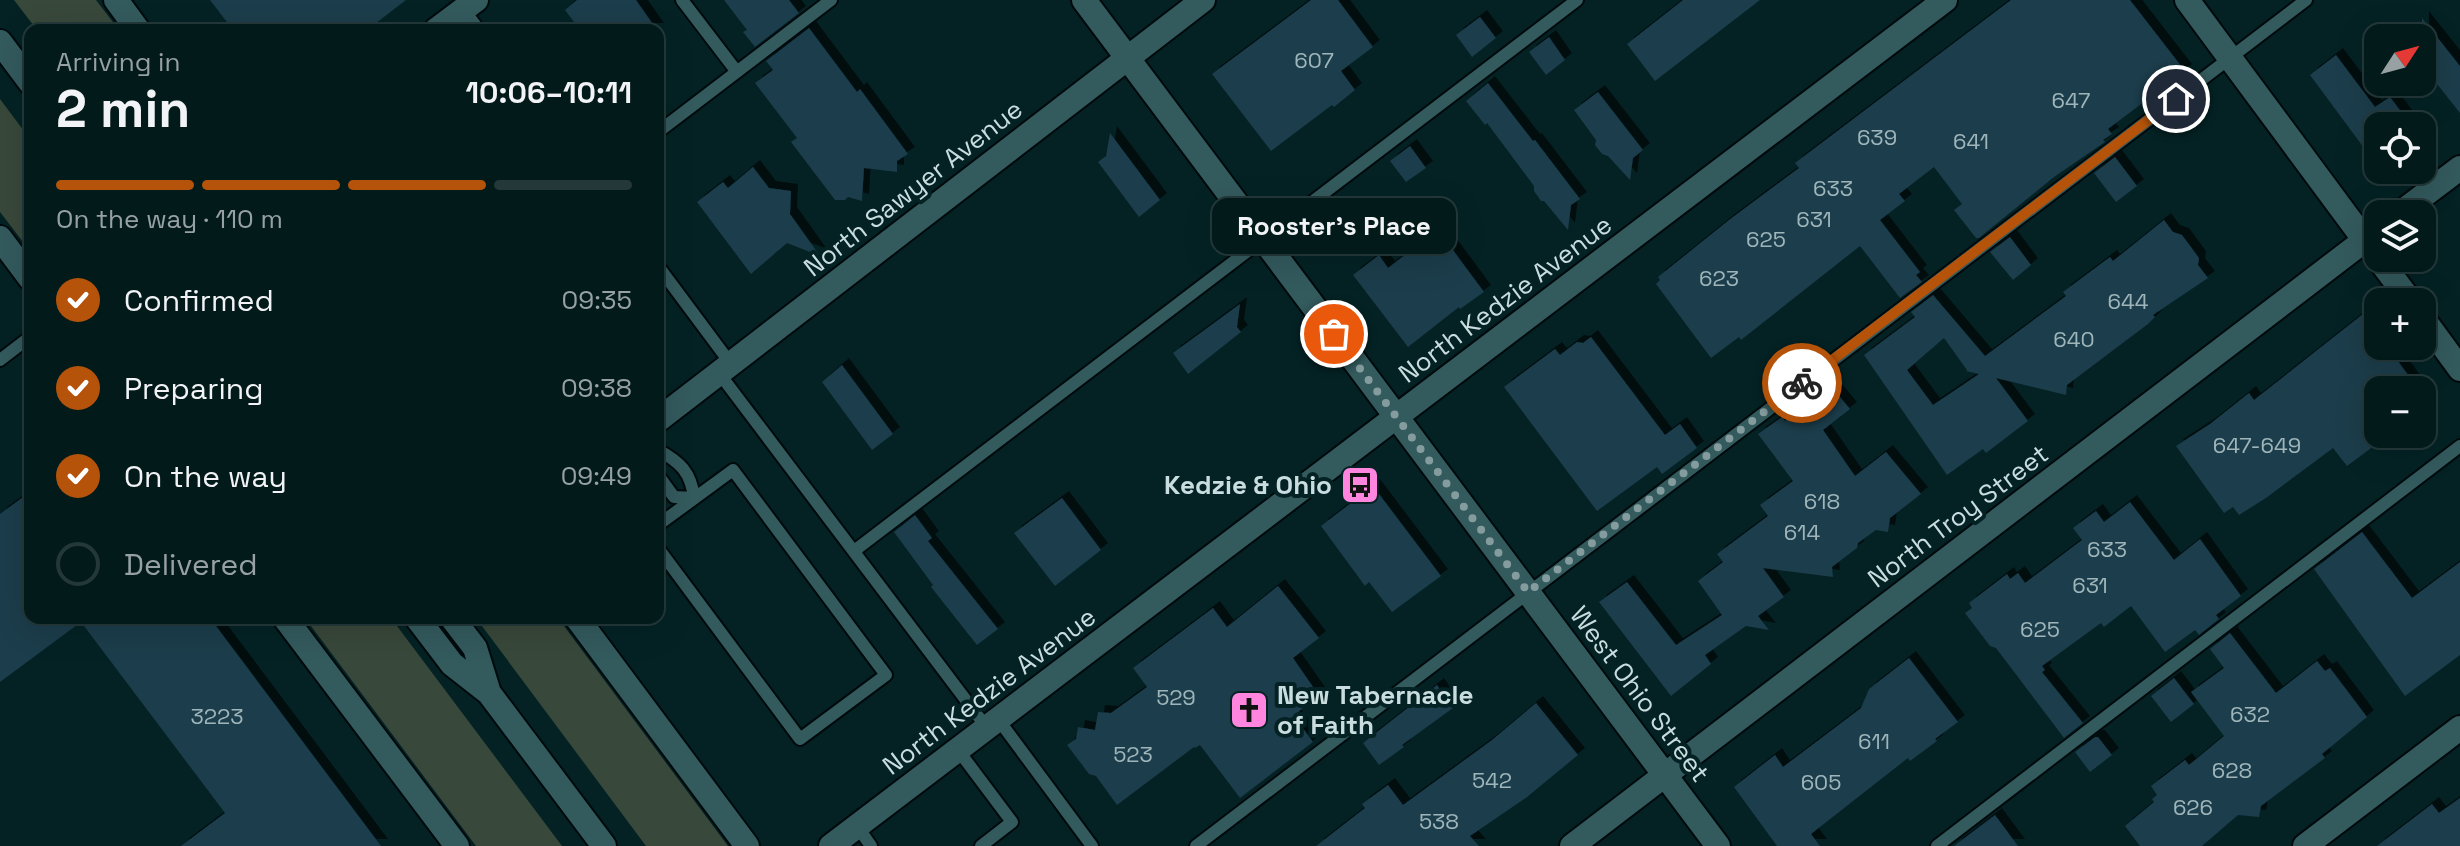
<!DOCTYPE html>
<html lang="en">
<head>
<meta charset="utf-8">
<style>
	:root { --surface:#031a1b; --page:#112728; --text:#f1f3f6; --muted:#97a1a3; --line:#24383a; --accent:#b45309 }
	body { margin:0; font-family:"Space Grotesk",sans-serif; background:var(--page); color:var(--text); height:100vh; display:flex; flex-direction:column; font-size:30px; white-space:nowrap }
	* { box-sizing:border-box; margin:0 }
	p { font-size:26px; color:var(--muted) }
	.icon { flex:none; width:44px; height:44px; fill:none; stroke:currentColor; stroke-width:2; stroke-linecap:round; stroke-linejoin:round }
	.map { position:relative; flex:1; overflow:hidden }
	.drawer { position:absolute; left:24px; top:24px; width:640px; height:600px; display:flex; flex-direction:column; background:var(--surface); border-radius:16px; box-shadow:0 8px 32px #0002,0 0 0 2px var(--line) }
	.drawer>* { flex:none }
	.needle { width:52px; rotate:54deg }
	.tools { position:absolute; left:2364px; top:24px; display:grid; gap:16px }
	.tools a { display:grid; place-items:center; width:72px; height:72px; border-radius:16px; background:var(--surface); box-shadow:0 8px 32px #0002,0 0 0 2px var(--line); font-size:40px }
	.pin { position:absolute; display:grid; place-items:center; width:68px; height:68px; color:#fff; margin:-34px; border:4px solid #fff; border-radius:50%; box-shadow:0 2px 8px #0007 }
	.courier { position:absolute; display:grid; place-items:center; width:80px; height:80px; margin:-40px; border:6px solid #b45309; border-radius:50%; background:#fff; color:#222; box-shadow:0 2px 10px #0007 }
	.bubble { position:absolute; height:56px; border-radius:16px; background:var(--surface); box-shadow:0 8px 32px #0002,0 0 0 2px var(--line); font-size:26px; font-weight:600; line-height:56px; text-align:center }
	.overview em { font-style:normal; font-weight:600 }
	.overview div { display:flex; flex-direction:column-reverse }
	.overview { display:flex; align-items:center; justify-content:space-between; height:136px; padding:0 32px }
	h1 { font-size:52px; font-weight:600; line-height:60px }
	.bar { display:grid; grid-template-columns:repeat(4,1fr); gap:12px 8px; align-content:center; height:96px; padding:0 32px }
	.bar i { height:10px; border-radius:6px; background:var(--line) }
	.bar .selected { background:var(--accent) }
	.bar p { grid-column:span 4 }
	ol { padding:0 32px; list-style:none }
	li { display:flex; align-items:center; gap:24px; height:88px }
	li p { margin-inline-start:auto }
	li .icon { padding:8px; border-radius:50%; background:var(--accent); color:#fff; stroke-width:4 }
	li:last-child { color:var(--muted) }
	li i { width:44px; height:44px; border:4px solid var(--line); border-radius:50% }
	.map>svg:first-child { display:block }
	.green { fill:#38483a }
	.building { fill:#1b3c4b; fill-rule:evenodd; filter:url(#shadow) }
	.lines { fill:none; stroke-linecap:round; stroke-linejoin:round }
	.lane-casing { stroke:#000a0c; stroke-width:16 }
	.street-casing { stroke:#000a0c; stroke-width:28 }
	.secondary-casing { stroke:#000a0c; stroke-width:28 }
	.lane { stroke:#335a5d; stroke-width:12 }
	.street { stroke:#335a5d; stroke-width:24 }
	.secondary { stroke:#335a5d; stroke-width:24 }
	.done { stroke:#849c9e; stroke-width:8; stroke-dasharray:0 14.4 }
	.route { stroke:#b45309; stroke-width:10 }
	.labels { text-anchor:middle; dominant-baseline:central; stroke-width:8; stroke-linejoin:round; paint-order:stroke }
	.number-label { font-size:22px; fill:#9eb5ba }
	.street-label { font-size:26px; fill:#c9dddf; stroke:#042224 }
	.poi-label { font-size:26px; font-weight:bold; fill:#c9dddf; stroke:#042224; text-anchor:end }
</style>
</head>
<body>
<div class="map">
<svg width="2460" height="846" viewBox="0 0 2460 846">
	<defs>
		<filter id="shadow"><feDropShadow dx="7" dy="-7" stdDeviation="0" flood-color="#0009"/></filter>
	</defs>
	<rect width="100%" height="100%" fill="#042224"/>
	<!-- green -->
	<path class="green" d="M14 0H96L119 30H37Z
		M0 99 30 139V251L0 212Z
		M305 618H391L562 846H476Z
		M476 618H558L728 846H646Z"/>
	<!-- building -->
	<path class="building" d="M210 0H406L367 30H233Z
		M577 0H636L657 30H580L565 10Z
		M724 0H789L799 13 755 47 743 32 747 30Z
		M1311 0H1338L1373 47 1341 71 1355 90 1334 107 1332 105 1271 151 1212 74Z
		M1683 0H1760L1655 81 1627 44Z
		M2011 0H2130L2185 71 2108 129 2112 134 2103 140 2105 142 2054 177 1979 238H1976L1954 210 1962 204 1934 167 1899 194 1905 201 1880 220 1920 272 1916 275 1922 282 1900 298 1860 246 1741 340 1739 337 1711 358 1656 284 1660 280 1658 277 1729 220 1799 168 1795 163Z
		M1480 17 1496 38 1472 57 1456 35Z
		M2422 18 2460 66V113L2422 65Z
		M809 28 857 92 860 89 908 154 897 161V172L864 168 862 201 848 197 845 200H835L791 142 797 138 755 83 773 70 766 61Z
		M1549 37 1565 60 1546 75 1529 52Z
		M2336 55 2375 107 2390 97 2412 126H2378V167L2310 75Z
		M1488 83 1533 141 1535 140 1580 199 1571 205 1568 230 1544 201H1541L1534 191V186L1487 123 1485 125 1466 101Z
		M1598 92 1643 150 1633 158 1630 180 1608 156 1602 154 1595 145 1596 140 1574 110Z
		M1110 133 1160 200 1139 217 1098 162 1106 156Z
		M1410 146 1426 168 1406 182 1390 161Z
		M2115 157 2137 186 2116 202 2094 173Z
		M753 167 769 188 791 191 790 214 820 256 787 243 751 274 697 202 723 182 728 188Z
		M2164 220 2173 232 2182 235 2199 258 2198 265 2208 278 2153 315 2155 317 2148 324 2067 385 2066 395 1996 378 2028 421 1986 453 1983 449 1947 475 1864 355 1915 317 1911 312 1933 295 1985 356 2066 296 2063 292 2110 257 2113 261ZM1944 338 1967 370 1966 371 1979 374 1933 405 1907 370Z
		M1432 234 1441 247 1447 242 1484 292 1460 309 1459 307 1408 347 1353 275 1379 255 1388 268Z
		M2010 237 2031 265 2013 280 1990 252Z
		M1240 304 1237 327 1241 332 1188 374 1173 353Z
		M2363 314 2378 334V346H2387L2419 390H2378V443L2347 466 2333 448 2266 498 2239 515 2233 507 2224 513 2176 446 2210 424 2249 393 2254 400Z
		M1591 337 1665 435 1680 424 1697 448 1662 474 1657 467 1597 511 1504 387 1555 349 1560 355 1577 342 1583 343Z
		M842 365 893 434 872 450 822 382Z
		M1830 385 1850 409 1823 430 1855 476 1886 452 1921 494 1890 518 1888 532 1876 530 1858 543 1857 548 1832 567 1833 577 1763 568 1784 597 1758 616 1769 630 1746 626 1705 655 1711 664 1671 696 1599 602 1627 582 1676 645 1722 615 1698 581 1723 562 1717 554 1768 516 1760 505 1793 481 1758 434 1782 417 1785 421Z
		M1373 486 1441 576 1392 612 1369 582 1365 586 1321 526Z
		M30 492V618H210L381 846H181L225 813 81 622 0 682V514Z
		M1062 498 1101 550 1055 586 1014 533Z
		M2130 502 2174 560 2200 539 2241 596 2216 615 2219 619 2199 635 2195 630 2165 652 2131 606 2104 627 2101 623 2042 666 2045 670 2042 672 2083 723 2064 738 1996 648 1990 646 1965 613 1972 608 1969 603 2007 574 2010 579 2018 573 2025 583 2082 540 2073 528 2096 511 2104 522Z
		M915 515 932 538 928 541 998 629 977 645 931 587 933 585 894 532Z
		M2362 532 2412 598 2460 562V655L2405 696 2314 569Z
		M1278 586 1319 638 1293 658 1318 694 1294 716 1313 742 1240 798 1200 745 1195 748 1194 747 1117 805 1096 776 1089 774 1067 745 1076 739 1078 727 1095 730 1098 712 1111 713 1147 687 1133 668 1213 608 1227 627Z
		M2230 633 2276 693 2317 661 2325 671 2330 668 2367 717 2322 754 2325 758 2261 806 2259 817 2238 815 2202 846H2140L2125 826 2154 802 2152 799 2157 795 2151 786 2185 760 2189 765 2224 736 2191 692 2224 668 2210 649Z
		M1909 658 1958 722 1935 739 1937 741 1910 761 1908 758 1811 834 1820 846H1777L1734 787 1775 755 1783 767 1861 708 1869 689Z
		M2174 678 2194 704 2171 722 2151 696Z
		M1437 685 1453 708 1402 745 1404 747 1379 765 1363 743Z
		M1536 703 1578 755 1527 797 1470 836 1479 846H1316L1365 808 1362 804 1388 785 1403 805 1492 740Z
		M2095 737H2098L2112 755 2090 772 2075 752Z
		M2460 798V846H2377L2432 804 2439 813Z
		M1995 815 2018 846H1954Z"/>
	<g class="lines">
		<defs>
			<path id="lane" d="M682 0 737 72
				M463 9 479 30
				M658 132 831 0
				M658 266 731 364
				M0 360 30 337
				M719 373 987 728
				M658 450C680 462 691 472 694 498L674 497 658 475
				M658 525 733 470 886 675 800 739 658 548
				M854 551 1577 0
				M998 719 1092 846
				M958 750 1012 822 981 846
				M857 826 871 846
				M1196 846 2306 0
				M1937 846 2460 446"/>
			<path id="street" d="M116 0 138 30
				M1084 0 1718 846
				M2187 0 2378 258
				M436 30 476 0
				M2399 214 2460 168
				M0 238 30 278
				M2378 258 2411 302
				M2422 317 2460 369
				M658 420 1203 0
				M285 618 457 846
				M577 618 747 846
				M1572 846 2378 230
				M2305 846 2460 728"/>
			<path id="secondary" d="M0 42 30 82
				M417 618 452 664 489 693 604 846
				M452 618 475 648 489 693
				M831 846 1945 0"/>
		</defs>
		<!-- lane casing -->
		<use href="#lane" class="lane-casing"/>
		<!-- street casing -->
		<use href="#street" class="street-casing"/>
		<!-- secondary casing -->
		<use href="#secondary" class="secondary-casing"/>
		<!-- lane -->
		<use href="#lane" class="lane"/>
		<!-- street -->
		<use href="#street" class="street"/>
		<!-- secondary -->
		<use href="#secondary" class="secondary"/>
	</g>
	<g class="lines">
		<!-- done -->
		<path class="done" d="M1334 334 1528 592 1802 383"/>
		<!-- route -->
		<path class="route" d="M1802 383 2176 99"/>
	</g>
	<!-- icons -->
	<defs>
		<symbol id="bus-square" viewBox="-11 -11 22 22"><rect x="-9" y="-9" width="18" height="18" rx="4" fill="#ff85df" stroke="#042224"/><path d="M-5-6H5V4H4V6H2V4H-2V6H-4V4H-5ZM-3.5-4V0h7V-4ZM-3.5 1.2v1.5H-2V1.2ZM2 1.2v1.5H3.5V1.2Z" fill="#111"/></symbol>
		<symbol id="church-square" viewBox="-11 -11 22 22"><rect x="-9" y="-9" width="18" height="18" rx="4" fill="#ff85df" stroke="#042224"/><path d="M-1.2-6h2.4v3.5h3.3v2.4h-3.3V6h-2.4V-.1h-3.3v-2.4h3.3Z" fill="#111"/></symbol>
	</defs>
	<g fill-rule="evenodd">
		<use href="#bus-square" x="1338" y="463" width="44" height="44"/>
		<use href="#church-square" x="1227" y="688" width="44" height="44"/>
	</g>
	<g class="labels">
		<!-- number labels -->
		<g class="number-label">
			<text x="1314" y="60">607</text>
			<text x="2071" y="100">647</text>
			<text x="1877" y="137">639</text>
			<text x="1971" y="141">641</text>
			<text x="1833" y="188">633</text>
			<text x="1814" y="219">631</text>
			<text x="1766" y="239">625</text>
			<text x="1719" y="278">623</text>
			<text x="2128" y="301">644</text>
			<text x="2074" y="339">640</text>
			<text x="2257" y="445">647-649</text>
			<text x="1822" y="501">618</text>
			<text x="1802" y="532">614</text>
			<text x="2107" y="549">633</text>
			<text x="2090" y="585">631</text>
			<text x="2040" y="629">625</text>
			<text x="1176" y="697">529</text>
			<text x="2250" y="714">632</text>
			<text x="217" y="716">3223</text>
			<text x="1874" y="741">611</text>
			<text x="1133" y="754">523</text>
			<text x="2232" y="770">628</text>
			<text x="1492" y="780">542</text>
			<text x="1821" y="782">605</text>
			<text x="2193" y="807">626</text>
			<text x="1439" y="821">538</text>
		</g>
		<!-- street labels -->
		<g class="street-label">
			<text transform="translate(913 188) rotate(-38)">North Sawyer Avenue</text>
			<text transform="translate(1505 299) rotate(-37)">North Kedzie Avenue</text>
			<text transform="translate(1958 516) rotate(-37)">North Troy Street</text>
			<text transform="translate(989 691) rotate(-37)">North Kedzie Avenue</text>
			<text transform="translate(1640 694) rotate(53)">West Ohio Street</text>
		</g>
		<!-- poi labels -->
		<g class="poi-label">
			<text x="1332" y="485">Kedzie &amp; Ohio</text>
			<text x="1277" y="695" text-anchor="start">New Tabernacle<tspan x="1277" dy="30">of Faith</tspan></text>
		</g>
	</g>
</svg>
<div class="tools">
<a><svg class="needle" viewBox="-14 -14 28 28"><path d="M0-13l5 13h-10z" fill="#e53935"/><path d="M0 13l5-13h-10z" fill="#97a1a3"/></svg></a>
<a><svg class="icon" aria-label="locate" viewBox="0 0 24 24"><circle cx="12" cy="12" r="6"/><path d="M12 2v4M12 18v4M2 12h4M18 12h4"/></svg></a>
<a><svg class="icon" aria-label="layers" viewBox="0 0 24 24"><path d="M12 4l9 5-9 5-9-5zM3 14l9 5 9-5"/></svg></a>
<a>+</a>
<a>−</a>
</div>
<div class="pin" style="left:1334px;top:334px;background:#ea580c"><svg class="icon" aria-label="bag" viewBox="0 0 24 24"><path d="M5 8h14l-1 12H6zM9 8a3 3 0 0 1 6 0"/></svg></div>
<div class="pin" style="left:2176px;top:99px;background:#1f2937"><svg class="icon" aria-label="home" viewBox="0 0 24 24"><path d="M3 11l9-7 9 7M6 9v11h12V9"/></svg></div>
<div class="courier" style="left:1802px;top:383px"><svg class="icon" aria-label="bike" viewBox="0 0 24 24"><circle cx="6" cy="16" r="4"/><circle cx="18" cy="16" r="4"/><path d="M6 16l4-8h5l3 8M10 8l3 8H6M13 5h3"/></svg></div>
<div class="bubble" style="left:1212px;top:198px;width:244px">Rooster’s Place</div>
<section class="drawer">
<div class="overview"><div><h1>2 min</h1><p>Arriving in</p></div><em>10:06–10:11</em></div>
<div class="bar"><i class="selected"></i><i class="selected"></i><i class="selected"></i><i></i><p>On the way · 110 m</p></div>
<ol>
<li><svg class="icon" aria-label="check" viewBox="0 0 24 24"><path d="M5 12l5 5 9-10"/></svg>Confirmed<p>09:35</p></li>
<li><svg class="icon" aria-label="check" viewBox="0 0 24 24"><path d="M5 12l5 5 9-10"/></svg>Preparing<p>09:38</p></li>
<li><svg class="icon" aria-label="check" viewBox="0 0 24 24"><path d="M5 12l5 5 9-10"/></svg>On the way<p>09:49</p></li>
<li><i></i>Delivered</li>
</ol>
</section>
</div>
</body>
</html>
